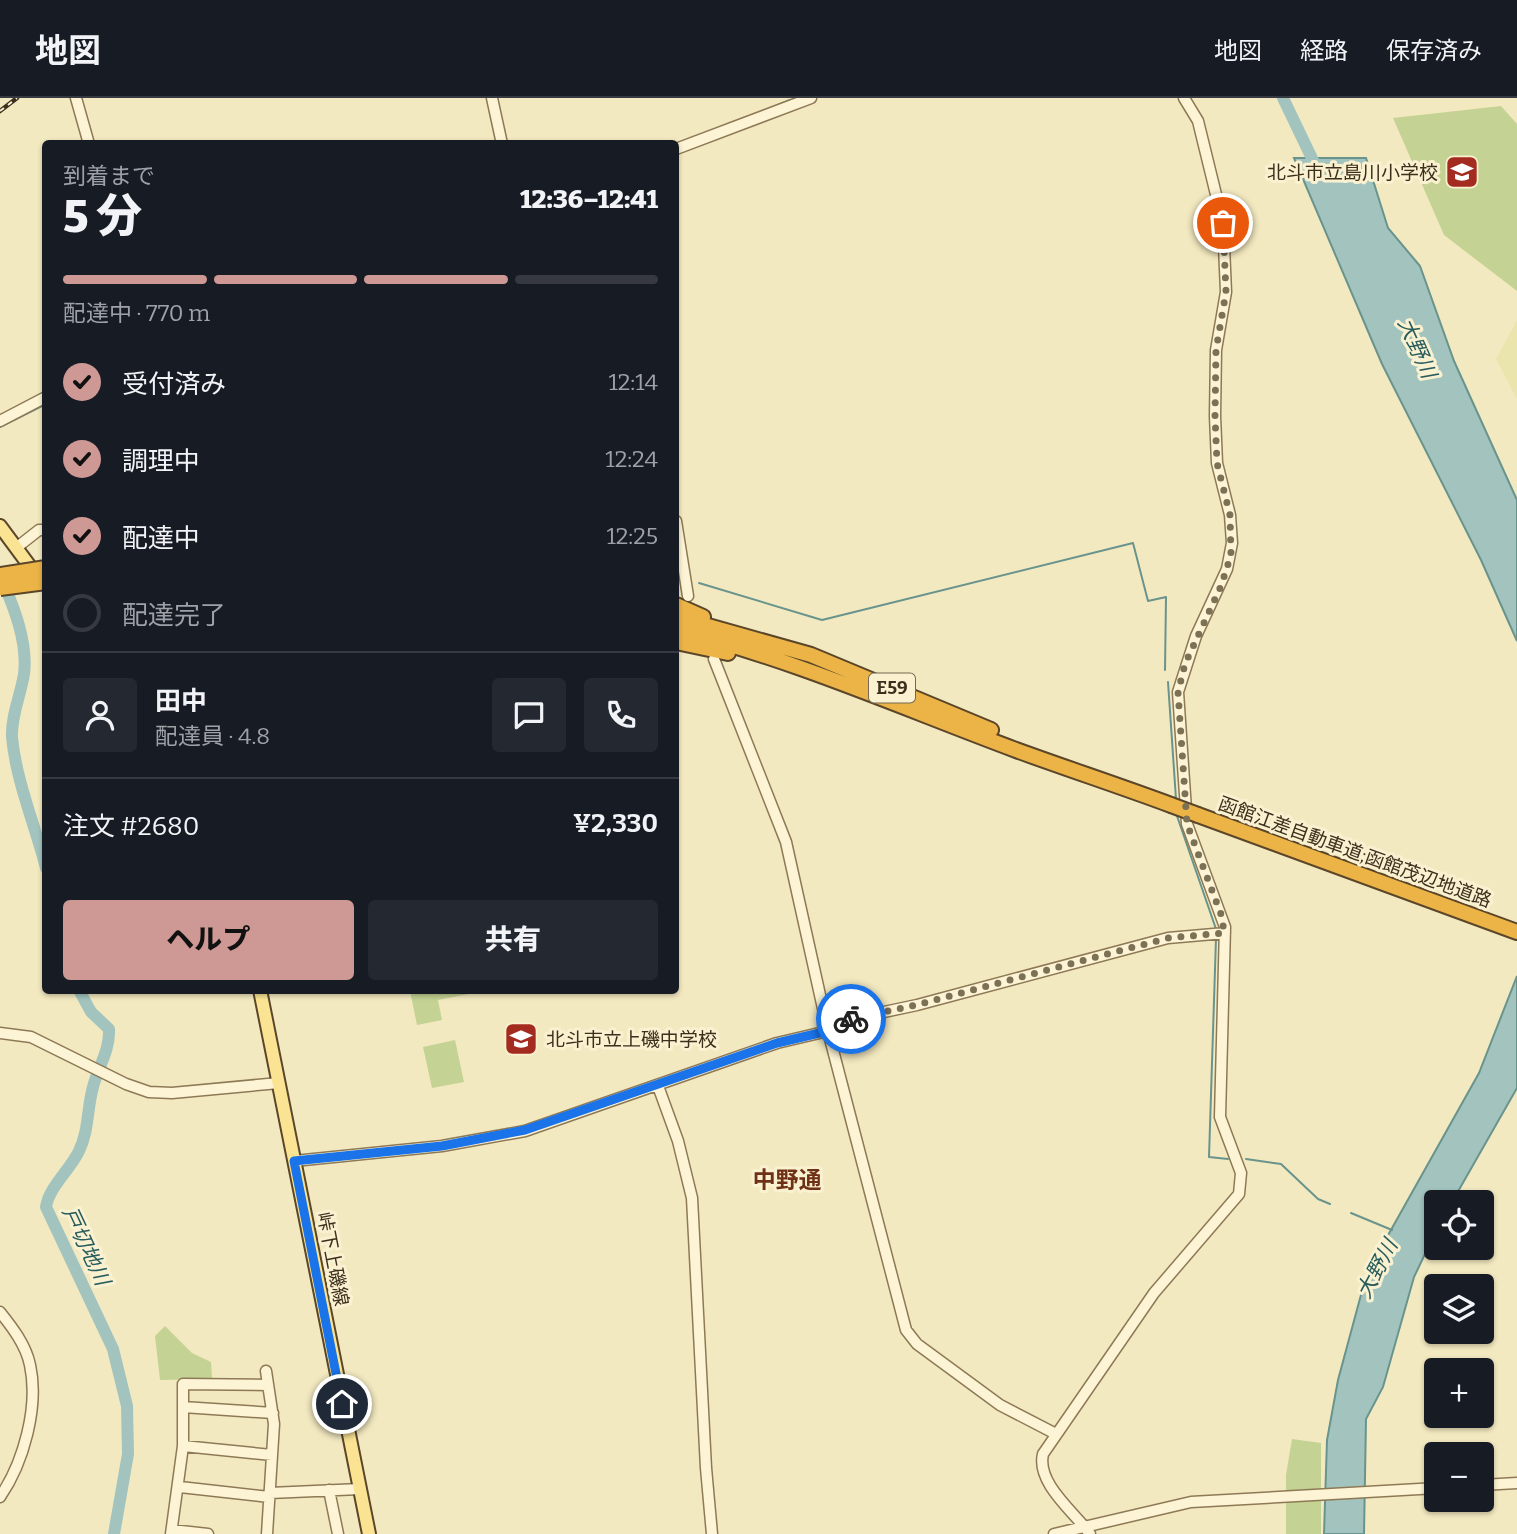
<!DOCTYPE html>
<html lang="ja">
<head>
<meta charset="utf-8">
<style>
	:root { --surface:#171b24; --page:#242831; --text:#f1f3f6; --muted:#9ea1a6; --line:#363941; --accent:#ce9995 }
	body { margin:0; font-family:Bitter,"Noto Sans JP",serif; background:var(--page); color:var(--text); height:100vh; display:flex; flex-direction:column; font-size:26px; white-space:nowrap }
	* { box-sizing:border-box; margin:0 }
	p { font-size:23px; color:var(--muted) }
	.icon { flex:none; width:38px; height:38px; fill:none; stroke:currentColor; stroke-width:2; stroke-linecap:round; stroke-linejoin:round }
	.map { position:relative; flex:1; overflow:hidden }
	.panel { position:absolute; left:42px; top:42px; width:637px; height:854px; display:flex; flex-direction:column; background:var(--surface); border-radius:7px; box-shadow:0 2px 5px #0004 }
	.panel>* { flex:none }
	.fabs { position:absolute; left:1424px; top:1092px; display:grid; gap:14px }
	.fabs a { display:grid; place-items:center; width:70px; height:70px; border-radius:7px; background:var(--surface); box-shadow:0 2px 5px #0004; font-size:35px }
	.pin { position:absolute; display:grid; place-items:center; width:60px; height:60px; color:#fff; margin:-30px; border:4px solid #fff; border-radius:50%; box-shadow:0 2px 7px #0007 }
	.courier { position:absolute; display:grid; place-items:center; width:70px; height:70px; margin:-35px; border:5px solid #1a73e8; border-radius:50%; background:#fff; color:#222; box-shadow:0 2px 9px #0007 }
	.overview em { font-style:normal; font-weight:800 }
	.overview div { display:flex; flex-direction:column-reverse }
	.overview { display:flex; align-items:center; justify-content:space-between; height:119px; padding:0 21px }
	h1 { font-size:46px; font-weight:800; line-height:52px }
	.bar { display:grid; grid-template-columns:repeat(4,1fr); gap:10px 7px; align-content:center; height:84px; padding:0 21px }
	.bar i { height:9px; border-radius:5px; background:var(--line) }
	.bar .selected { background:var(--accent) }
	.bar p { grid-column:span 4 }
	.line { display:flex; align-items:center; gap:18px; padding:0 21px; border-top:2px solid var(--line) }
	.line div { flex:1 }
	.round { display:grid; place-items:center; flex:none; width:74px; height:74px; border-radius:7px; background:var(--page) }
	ol { padding:0 21px; list-style:none }
	li { display:flex; align-items:center; gap:21px; height:77px }
	li p { margin-inline-start:auto }
	li .icon { padding:7px; border-radius:50%; background:var(--accent); color:#111; stroke-width:4 }
	li:last-child { color:var(--muted) }
	li i { width:38px; height:38px; border:4px solid var(--line); border-radius:50% }
	.primary-button { display:flex; gap:14px; margin-top:auto; padding:14px 21px }
	.primary-button a { flex:1; height:80px; border-radius:7px; background:var(--accent); color:#111; font-size:28px; font-weight:800; line-height:80px; text-align:center }
	.primary-button a+a { background:var(--page); color:var(--text) }
	header { display:flex; align-items:center; gap:42px; box-sizing:border-box; height:98px; padding:0 35px; background:var(--surface); border-bottom:2px solid var(--line) }
	header strong { font-size:33px }
	nav { display:flex; gap:38px; margin-inline-start:auto; font-size:24px }
	.map>svg:first-child { display:block }
	.farmland { fill:#e9e5ac }
	.green { fill:#c4d293 }
	.water { fill:#a3c4be; stroke:#69948d; stroke-width:2 }
	.lines { fill:none; stroke-linecap:round; stroke-linejoin:round }
	.stream { stroke:#69948d; stroke-width:2 }
	.river { stroke:#a3c4be; stroke-width:12 }
	.minor-casing { stroke:#8e7956; stroke-width:13 }
	.major-casing { stroke:#5b462a; stroke-width:16 }
	.highway-casing { stroke:#5b462a; stroke-width:18 }
	.minor { stroke:#fcf4d4; stroke-width:10 }
	.major { stroke:#fae493; stroke-width:12 }
	.highway { stroke:#ecb447; stroke-width:14 }
	.rail-casing { stroke:#3c2f1c; stroke-width:4.5 }
	.rail { stroke:#f9f1d0; stroke-width:2; stroke-dasharray:5; stroke-linecap:butt }
	.highway-bridge-casing { stroke:#5b462a; stroke-width:18; stroke-linecap:butt }
	.highway-bridge { stroke:#ecb447; stroke-width:14 }
	.done { stroke:#7c7055; stroke-width:7; stroke-dasharray:0 12.6 }
	.route { stroke:#1a73e8; stroke-width:9 }
	.labels { text-anchor:middle; dominant-baseline:central; stroke-width:6; stroke-linejoin:round; paint-order:stroke }
	.shield { fill:#f9f1d0; stroke:#756952; stroke-width:2 }
	.shield-label { font-size:18px; font-weight:bold; fill:#3c2f1c }
	.poi-label { font-size:19px; fill:#3c2f1c; stroke:#f9f1d0; text-anchor:end }
	.street-label { font-size:19px; fill:#3c2f1c; stroke:#f9f1d0 }
	.water-label { font-size:21px; font-style:italic; fill:#295c5d; stroke:#f9f1d0 }
	.quarter-label { font-size:23px; font-weight:bold; fill:#6e3116; stroke:#f9f1d0 }
</style>
</head>
<body>
<header>
<strong>地図</strong>
<nav><a>地図</a><a>経路</a><a>保存済み</a></nav>
</header>
<div class="map">
<svg width="1517" height="1436" viewBox="0 0 1517 1436">
	<rect width="100%" height="100%" fill="#f3e9c0"/>
	<!-- farmland -->
	<path class="farmland" d="M1517 222V301L1496 261Z"/>
	<!-- green -->
	<path class="green" d="M1501 8 1517 26V193L1444 137 1393 20Z
		M410 893V892L484 893 438 902 442 922 417 927Z
		M455 942 464 984 432 990 423 949Z
		M165 1228 192 1255 211 1264 212 1281 160 1282 155 1238Z
		M1292 1341 1321 1345V1436H1286V1377Z"/>
	<!-- water -->
	<path class="water" d="M1294 60H1366L1388 130 1420 168 1454 263 1517 402V543L1481 462 1382 266Z
		M1517 878V990L1452 1104H1437V1131L1414 1179 1383 1289 1366 1321 1364 1436H1324L1327 1342 1338 1282 1362 1193 1382 1148 1479 975Z"/>
	<g class="lines">
		<!-- stream -->
		<path class="stream" d="M763 13 790 2
			M708 34 746 19
			M676 46 696 38
			M0 329 46 306
			M699 485 822 522 1133 445 1148 503 1166 499 1165 572
			M1168 584 1176 701
			M1177 718 1216 831
			M1216 840 1209 1059 1228 1061
			M1246 1061 1281 1066 1318 1101 1330 1106
			M1351 1115 1392 1132"/>
		<!-- river -->
		<path class="river" d="M1283 0 1319 75
			M2 482C14 509 28 545 24 576 21 596 11 618 12 639 16 683 35 727 46 770
			M79 892 91 914 109 931C110 953 98 969 93 989 87 1010 89 1033 79 1053 70 1072 49 1089 46 1109L113 1251 127 1308 128 1356 114 1436"/>
		<defs>
			<path id="minor" d="M76 0 89 46
				M492 0 502 46
				M676 51 811 0
				M0 323 46 299
				M676 423 688 498
				M16 450 39 432H46
				M714 561 786 744 828 933 906 1232 917 1246 1000 1307 1056 1336
				M827 926 917 907 1168 840 1225 835
				M0 935 31 939 126 986 149 994 172 995 279 985
				M658 988 678 1043 692 1100 706 1370 712 1436
				M294 1063 442 1048 525 1033 777 945 828 933
				M0 1214C12 1229 26 1247 30 1267 39 1308 24 1364 0 1399
				M266 1273 274 1326 267 1436
				M183 1309 273 1315
				M183 1348 272 1357
				M1482 1387 1517 1385
				M180 1389 269 1399
				M329 1392 338 1436
				M270 1395 360 1391
				M172 1432 208 1436
				M171 1436 183 1348V1286L268 1287
				M1054 1436 1191 1404 1437 1390
				M1090 1436C1074 1414 1036 1385 1043 1356L1154 1195 1239 1096 1241 1075 1220 1019 1225 829 1187 726 1178 594 1196 538 1227 471 1232 445 1230 417 1217 365 1215 318 1216 252 1226 194 1223 125 1198 23 1184 0"/>
			<path id="major" d="M0 428 37 478
				M260 892 369 1436"/>
			<path id="highway" d="M676 507 703 519
				M676 519 811 557 991 632
				M676 532C793 561 903 610 1016 652 1068 671 1120 688 1171 707
				M676 544 728 555
				M1198 717 1517 834"/>
		</defs>
		<!-- minor casing -->
		<use href="#minor" class="minor-casing"/>
		<!-- major casing -->
		<use href="#major" class="major-casing"/>
		<!-- highway casing -->
		<use href="#highway" class="highway-casing"/>
		<!-- minor -->
		<use href="#minor" class="minor"/>
		<!-- major -->
		<use href="#major" class="major"/>
		<!-- highway -->
		<use href="#highway" class="highway"/>
		<defs>
			<path id="rail" d="M0 13 17 0"/>
		</defs>
		<!-- rail casing -->
		<use href="#rail" class="rail-casing"/>
		<!-- rail -->
		<use href="#rail" class="rail"/>
		<defs>
			<path id="highway-bridge" d="M0 477 46 470
				M0 490 46 484
				M1171 707 1198 717"/>
		</defs>
		<!-- highway-bridge casing -->
		<use href="#highway-bridge" class="highway-bridge-casing"/>
		<!-- highway-bridge -->
		<use href="#highway-bridge" class="highway-bridge"/>
	</g>
	<g class="lines">
		<!-- done -->
		<path class="done" d="M851 921 916 907 1168 840 1224 835 1222 819 1187 726 1178 594 1185 566 1221 488 1231 457 1230 417 1217 365 1215 318 1216 252 1226 194 1223 125"/>
		<!-- route -->
		<path class="route" d="M342 1306 294 1063 442 1048 525 1032 777 945 828 933 827 926 851 921"/>
	</g>
	<!-- icons -->
	<defs>
		<symbol id="school-square" viewBox="-11 -11 22 22"><rect x="-9" y="-9" width="18" height="18" rx="4" fill="#a42b1f" stroke="#f9f1d0"/><path d="M0-5L7-2L0 1L-7-2ZM-4 1L0 2.5L4 1V4Q0 6-4 4Z" fill="#fff"/></symbol>
	</defs>
	<g fill-rule="evenodd">
		<use href="#school-square" x="1443" y="55" width="38" height="38"/>
		<use href="#school-square" x="502" y="922" width="38" height="38"/>
	</g>
	<g class="labels">
		<!-- shield labels -->
		<rect class="shield" x="869" y="575.5" width="46" height="29" rx="5"/>
		<g class="shield-label">
			<text x="892" y="590">E59</text>
		</g>
		<!-- poi labels -->
		<g class="poi-label">
			<text x="1438" y="74">北斗市立島川小学校</text>
			<text x="546" y="941" text-anchor="start">北斗市立上磯中学校</text>
		</g>
		<!-- street labels -->
		<g class="street-label">
			<text transform="translate(1355 754) rotate(20)">函館江差自動車道;函館茂辺地道路</text>
			<text transform="translate(333 1161) rotate(79)">峠下上磯線</text>
		</g>
		<!-- water labels -->
		<g class="water-label">
			<text transform="translate(1417 250) rotate(66)">大野川</text>
			<text transform="translate(86 1148) rotate(65)">戸切地川</text>
			<text transform="translate(1377 1171) rotate(-62)">大野川</text>
		</g>
		<!-- quarter labels -->
		<g class="quarter-label">
			<text x="787" y="1082">中野通</text>
		</g>
	</g>
</svg>
<div class="fabs">
<a><svg class="icon" aria-label="locate" viewBox="0 0 24 24"><circle cx="12" cy="12" r="6"/><path d="M12 2v4M12 18v4M2 12h4M18 12h4"/></svg></a>
<a><svg class="icon" aria-label="layers" viewBox="0 0 24 24"><path d="M12 4l9 5-9 5-9-5zM3 14l9 5 9-5"/></svg></a>
<a>+</a>
<a>−</a>
</div>
<div class="pin" style="left:1223px;top:125px;background:#ea580c"><svg class="icon" aria-label="bag" viewBox="0 0 24 24"><path d="M5 8h14l-1 12H6zM9 8a3 3 0 0 1 6 0"/></svg></div>
<div class="pin" style="left:342px;top:1306px;background:#1f2937"><svg class="icon" aria-label="home" viewBox="0 0 24 24"><path d="M3 11l9-7 9 7M6 9v11h12V9"/></svg></div>
<div class="courier" style="left:851px;top:921px"><svg class="icon" aria-label="bike" viewBox="0 0 24 24"><circle cx="6" cy="16" r="4"/><circle cx="18" cy="16" r="4"/><path d="M6 16l4-8h5l3 8M10 8l3 8H6M13 5h3"/></svg></div>
<section class="panel">
<div class="overview"><div><h1>5 分</h1><p>到着まで</p></div><em>12:36–12:41</em></div>
<div class="bar"><i class="selected"></i><i class="selected"></i><i class="selected"></i><i></i><p>配達中 · 770 m</p></div>
<ol>
<li><svg class="icon" aria-label="check" viewBox="0 0 24 24"><path d="M5 12l5 5 9-10"/></svg>受付済み<p>12:14</p></li>
<li><svg class="icon" aria-label="check" viewBox="0 0 24 24"><path d="M5 12l5 5 9-10"/></svg>調理中<p>12:24</p></li>
<li><svg class="icon" aria-label="check" viewBox="0 0 24 24"><path d="M5 12l5 5 9-10"/></svg>配達中<p>12:25</p></li>
<li><i></i>配達完了</li>
</ol>
<div class="line" style="height:126px"><a class="round"><svg class="icon" aria-label="person" viewBox="0 0 24 24"><circle cx="12" cy="8" r="4"/><path d="M4 21q1-7 8-7t8 7"/></svg></a><div><b>田中</b><p>配達員 · 4.8</p></div><a class="round"><svg class="icon" aria-label="chat" viewBox="0 0 24 24"><path d="M4 5h16v11H9l-5 4z"/></svg></a><a class="round"><svg class="icon" aria-label="phone" viewBox="0 0 24 24"><path d="M5 4h4l2 5-3 2q2 4 5 5l2-3 5 2v4C11 20 4 13 5 4z"/></svg></a></div>
<div class="line" style="height:91px"><div>注文 #2680</div><b>¥2,330</b></div>
<div class="primary-button"><a>ヘルプ</a><a>共有</a></div>
</section>
</div>
</body>
</html>
